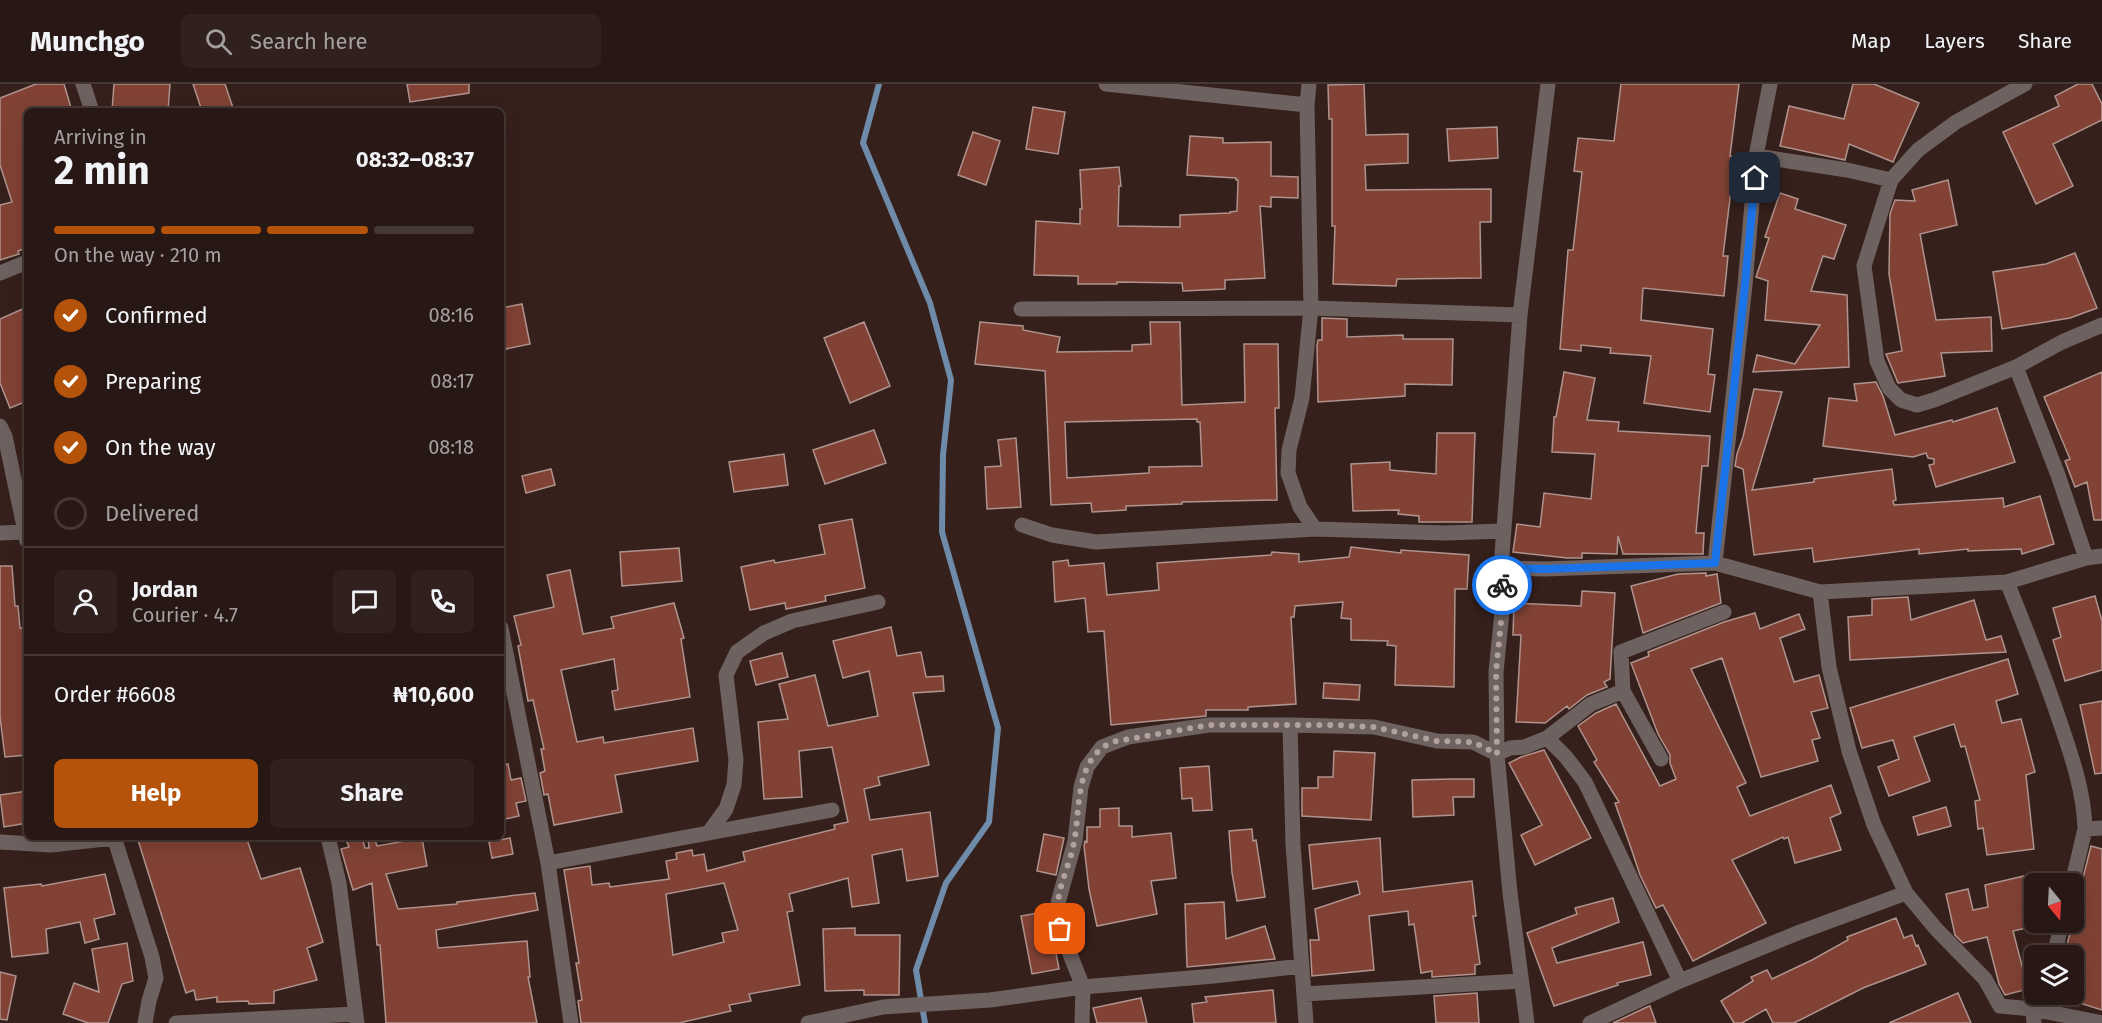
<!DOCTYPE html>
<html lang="en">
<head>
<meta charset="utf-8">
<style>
	:root { --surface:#281815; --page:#30211e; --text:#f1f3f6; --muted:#a5a0a0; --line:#443734; --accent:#b45309 }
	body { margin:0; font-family:"Fira Sans",sans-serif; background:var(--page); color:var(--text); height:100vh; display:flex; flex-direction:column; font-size:22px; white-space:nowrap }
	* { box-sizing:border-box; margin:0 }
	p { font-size:20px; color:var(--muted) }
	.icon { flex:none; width:33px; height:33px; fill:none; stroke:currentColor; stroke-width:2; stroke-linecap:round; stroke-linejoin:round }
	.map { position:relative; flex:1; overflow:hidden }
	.panel { position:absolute; left:24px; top:24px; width:480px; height:732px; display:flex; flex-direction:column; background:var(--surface); border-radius:9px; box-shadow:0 6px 24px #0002,0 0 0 2px var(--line) }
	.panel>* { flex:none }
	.needle { width:39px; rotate:162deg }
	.tools { position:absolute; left:2024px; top:789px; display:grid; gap:12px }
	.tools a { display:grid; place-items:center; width:60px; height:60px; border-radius:9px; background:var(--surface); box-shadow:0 6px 24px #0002,0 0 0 2px var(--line); font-size:30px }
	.pin { position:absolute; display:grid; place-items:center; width:51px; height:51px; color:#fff; margin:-26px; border-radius:12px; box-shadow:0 3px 9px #0006 }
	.courier { position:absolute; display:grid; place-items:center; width:60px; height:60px; margin:-30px; border:4px solid #1a73e8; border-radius:50%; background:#fff; color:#222; box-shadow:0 2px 8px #0007 }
	.head em { font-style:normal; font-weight:700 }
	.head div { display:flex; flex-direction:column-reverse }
	.head { display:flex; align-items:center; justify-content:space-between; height:102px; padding:0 30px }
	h1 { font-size:39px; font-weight:700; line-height:45px }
	.bar { display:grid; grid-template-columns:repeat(4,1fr); gap:9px 6px; align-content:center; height:72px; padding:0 30px }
	.bar i { height:8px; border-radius:4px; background:var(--line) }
	.bar .selected { background:var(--accent) }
	.bar p { grid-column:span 4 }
	.line { display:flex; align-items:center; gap:15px; padding:0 30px; border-top:2px solid var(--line) }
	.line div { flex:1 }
	.round { display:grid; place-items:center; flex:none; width:63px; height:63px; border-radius:9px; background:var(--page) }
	ol { padding:0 30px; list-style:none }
	li { display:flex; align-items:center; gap:18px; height:66px }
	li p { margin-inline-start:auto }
	li .icon { padding:6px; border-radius:50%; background:var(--accent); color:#fff; stroke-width:4 }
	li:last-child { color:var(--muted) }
	li i { width:33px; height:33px; border:3px solid var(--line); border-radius:50% }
	.action { display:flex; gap:12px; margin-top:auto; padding:12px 30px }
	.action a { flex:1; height:69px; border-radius:9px; background:var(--accent); color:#fff; font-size:24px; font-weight:700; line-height:69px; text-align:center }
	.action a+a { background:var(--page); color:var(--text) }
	header { display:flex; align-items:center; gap:36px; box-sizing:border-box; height:84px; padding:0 30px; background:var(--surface); border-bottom:2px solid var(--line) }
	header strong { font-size:28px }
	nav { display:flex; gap:33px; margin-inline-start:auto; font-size:21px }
	.search { width:420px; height:54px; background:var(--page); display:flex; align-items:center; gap:15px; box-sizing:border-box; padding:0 21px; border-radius:9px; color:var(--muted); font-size:22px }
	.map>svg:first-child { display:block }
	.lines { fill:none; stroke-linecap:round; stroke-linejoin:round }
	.stream { stroke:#6e8caa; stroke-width:6 }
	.building { fill:#814235; stroke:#af938d; stroke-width:1.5; fill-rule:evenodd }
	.street { stroke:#6e6260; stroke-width:15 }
	.done { stroke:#b3a19d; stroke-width:6; stroke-dasharray:0 10.8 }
	.route { stroke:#1a73e8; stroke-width:8 }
</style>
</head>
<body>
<header>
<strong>Munchgo</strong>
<div class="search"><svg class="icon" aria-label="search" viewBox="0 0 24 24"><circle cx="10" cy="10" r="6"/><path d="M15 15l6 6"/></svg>Search here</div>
<nav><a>Map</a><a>Layers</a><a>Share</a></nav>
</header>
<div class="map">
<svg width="2102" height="939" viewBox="0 0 2102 939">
	<rect width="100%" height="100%" fill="#36201c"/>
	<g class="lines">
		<!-- stream -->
		<path class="stream" d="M879 0 863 59 930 219 951 296 943 371 942 448 998 644 989 738 946 799 916 886 925 939"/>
	</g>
	<!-- building -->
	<path class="building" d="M36 0H64L72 27H27V164L18 167 19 170 0 176V121L12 118 0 81V14Z
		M114 0H170L168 27H112Z
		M193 0H225L234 27H202Z
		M407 0H469V9L410 18Z
		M1364 0 1366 51 1408 50V79L1365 81 1366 106 1491 105V138H1480L1481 194 1397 195 1396 202 1333 200 1335 142H1332V35H1329L1328 1Z
		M1621 0H1739L1730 72 1735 73 1723 172H1728L1724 212 1643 204 1641 236 1713 245 1708 290 1715 291 1710 328 1644 319 1651 272 1610 269 1611 264 1581 261V267L1560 265 1568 166H1573L1582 88 1574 87 1578 54 1614 57Z
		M1853 0H1874L1919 19 1893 78 1849 60 1845 76 1780 62 1789 22 1844 35Z
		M2078 0H2092L2102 20V36L2053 60 2073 102 2036 120 2003 48 2059 22 2055 12Z
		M1033 23 1065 28 1058 70 1026 65Z
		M1497 43 1498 74 1449 77 1447 45Z
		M973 48 1000 57 986 101 958 91Z
		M1190 52 1223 54V59L1271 58V92L1298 93V114L1271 113V123L1260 122 1265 194 1225 196V205L1183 207 1182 199 1117 198V200H1078V192L1034 191 1036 137 1080 140V125H1082L1080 86 1119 83 1121 102H1119L1118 142 1180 143V131L1230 129V128L1237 127 1238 96H1236V94L1187 91Z
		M1948 96 1957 141 1920 150 1936 236 1991 233 1992 267 1941 269 1945 292 1898 299 1886 270 1902 267 1889 190 1890 130 1895 116 1915 117 1912 106Z
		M1780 109 1798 115 1795 125 1846 141 1834 175 1823 172 1811 207 1847 211 1849 283 1753 288 1757 271 1795 280 1820 241 1765 236 1768 197 1756 193 1769 154 1765 153Z
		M2075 169 2097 224 2070 234 2002 245 1993 188 2046 180Z
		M522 220 530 260 501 266V224Z
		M27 223V317L10 324 0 299V235Z
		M1322 234 1347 235V253L1403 251V255H1453L1452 301 1405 300V312L1318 318 1317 261 1318 256H1322Z
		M864 238 890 302 850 319 824 254Z
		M980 238 1023 242V246L1060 253 1057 268 1132 267V261L1151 260 1150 238H1180L1182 321 1245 318 1244 260H1278L1279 324H1275L1277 416 1182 418V420L1126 422V426L1092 428 1091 419 1051 421 1045 287 975 280ZM1197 335V338H1200L1202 382 1149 383V389L1067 394 1065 338Z
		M1564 288 1595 294 1587 336 1619 338 1618 347 1710 352 1708 382H1702L1696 449H1704L1703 470H1623L1618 452 1617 470 1582 469V474H1567L1513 468 1517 440 1540 443 1544 409 1591 415 1595 370 1552 368 1554 333H1556Z
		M2102 288V436H2094L2087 398 2075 403 2065 377 2070 375 2044 313Z
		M1876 298 1883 312 1895 351 1952 336 1953 338 1997 324 2015 378 1936 403 1929 381 1934 380V375L1928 374 1926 369 1913 373 1823 362 1829 314 1857 317 1854 300Z
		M1754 305 1782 308 1752 406 1814 398V395L1892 385 1896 416 1893 417 1894 421 2003 414 2004 423 2040 412 2054 460 2022 470 2021 465 1968 467V465L1919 470V465L1814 478 1812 464 1754 471 1743 385 1735 382 1737 370 1743 353Z
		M874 346 886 379 825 400 813 366Z
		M1437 349H1475L1472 438H1419V432L1398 430 1399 426 1353 427 1351 380 1390 378V386L1436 390Z
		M1016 354 1021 423 987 425 985 383 1001 382 998 356Z
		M784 370 788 401 734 408 729 378Z
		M551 385 555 401 526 409 522 392Z
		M852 435 865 504 825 512 826 517 786 525 785 519 750 526 741 483 774 476 775 479 825 470 819 441Z
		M1351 463 1401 469V466L1469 471 1467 505H1455L1454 603 1395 601 1396 562 1387 561 1388 557 1351 556V535L1341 534 1343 518 1295 522 1294 533H1291L1296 620 1248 623V626H1206V632L1111 641 1104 547 1088 548 1085 514 1055 518 1053 478 1068 476 1069 482 1104 479 1107 511 1159 506 1157 479 1271 471 1272 468 1299 470V478L1349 473Z
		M679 464 682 497 622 502 620 468Z
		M0 482H12L15 522H18L20 544H27V671L5 673 0 633Z
		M570 486 583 550 614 544 611 533 674 519 684 554 681 555 690 613 615 626 612 607 618 606 614 575 561 586 577 658 603 653 604 659 693 644 698 677 615 691 622 728 554 741 548 710 544 711 540 689 545 687 541 665H544L533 616 528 617 518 562 521 561 514 532 554 523 547 491Z
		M1706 489V492L1717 490 1721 519 1643 549 1631 502 1678 490Z
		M1582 507 1615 509 1610 595 1604 598 1607 603 1587 611 1569 625 1567 622 1545 639 1516 638 1521 551H1513L1514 519 1581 522Z
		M2095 512 2102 537V586L2065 597 2053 556 2061 553 2053 524Z
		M1908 513 1911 536 1974 516 1986 556 2001 552 2006 568 1850 576 1848 533 1872 531V515Z
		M1755 529 1760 545 1799 530 1805 545 1780 554 1794 598 1819 591 1828 624 1811 628 1820 654 1812 656 1818 677 1761 693 1722 574 1691 585 1746 699 1737 703 1750 732 1831 701 1841 729 1830 734 1841 766 1795 779 1788 753 1784 755 1783 753 1732 776 1766 839 1693 877 1663 821 1656 824 1640 791 1631 764 1615 719 1619 718 1594 678 1597 676 1578 642 1596 629 1616 620 1660 702 1676 695 1670 679V671L1658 650 1631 579 1649 572 1648 568 1724 538Z
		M891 543 897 572 921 568 926 593 943 592 944 607 913 609 929 681 878 693 880 701 864 705 870 736 930 728 938 792 907 797 902 765 872 771 879 819 852 823 848 794 789 810 793 827 787 828 800 901 749 910 751 917 729 921 731 927 679 939H581L578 917 582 916 576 879H579L564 786 590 782 592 801 609 799 610 803 669 795 666 777 677 775 676 769 692 766 693 772 704 770 707 787 745 777 743 768 835 745 834 741 848 738 832 663 799 667 802 713 764 715 758 638 788 635 779 600 815 591 828 642 878 632 869 587 843 594 833 557ZM724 799 738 846 722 849 724 858 673 871 666 810Z
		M782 569 788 593 756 601 750 577Z
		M2008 575 2018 610 1996 617 2002 639 2021 635 2035 688 2026 691 2034 765 1987 771 1983 744 1978 745 1975 717 1980 716 1965 662 1961 663 1954 640 1914 653 1930 697 1889 712 1878 683 1899 675 1893 656 1862 664 1850 624Z
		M1324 599 1360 601 1359 616 1323 614Z
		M2102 617V689L2095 690 2080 621Z
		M1544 666 1591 754 1535 781 1521 751 1542 741 1509 679 1521 673Z
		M1334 667 1375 669 1371 736 1302 732V704H1318V693H1333Z
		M508 680 511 696 521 694 526 717 516 719 519 732 501 736V681Z
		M1209 682 1212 726 1193 727 1192 714 1182 715 1180 684Z
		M1452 695H1474V713H1453L1454 731 1413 733 1412 696Z
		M27 707V739L4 743 0 711Z
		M1946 723 1951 742 1918 751 1913 733Z
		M1119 724V742H1132V753L1171 749 1176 794 1151 797 1157 830 1097 842 1089 805 1084 762 1085 757 1087 758V743H1100V725Z
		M1252 745 1253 757 1256 756 1265 813 1237 817 1232 789 1229 747Z
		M1044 750 1064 754 1056 791 1037 787Z
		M137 753H246L261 795 300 784 323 858 307 864 317 896 274 907V919L249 920 248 917 217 918V913L196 916 194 906 186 909Z
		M345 753H362L365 764H369L368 754 374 753 377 762 422 754 427 782 386 790 398 825 457 820V818L535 809 538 826 436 846 438 864 527 857 530 893H528L537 939H386L380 861H377L372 799 353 806 341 765 349 763Z
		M510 754 513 770 492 774 489 758Z
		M1380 754 1383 808 1472 797 1476 832H1473L1480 880 1475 881V890L1432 893V887L1421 889 1414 840 1409 841 1408 827 1369 832 1374 886 1312 892 1310 856H1319L1315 825 1360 810 1357 797 1313 805 1309 761Z
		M2091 762 2102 765V926L2073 917V872H2064L2073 838V828L2077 808 2081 802Z
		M105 790 115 830 94 835 99 855 85 859 80 838 46 845 48 869 12 873 4 804 41 800 42 802Z
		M2024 792 2035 842 2013 847 2028 905 2005 911 1999 900 1987 853 1963 859 1955 851 1946 810 1968 805 1973 826 1988 823 1985 801Z
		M1613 814 1619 838 1552 864 1557 879 1643 858 1651 891 1617 899 1618 901 1554 922 1527 849 1577 830 1575 824Z
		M1224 818 1226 855 1265 842 1275 875 1187 883 1185 820Z
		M1048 827 1059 885 1032 890 1021 832Z
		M1896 834 1904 854 1912 851 1916 862 1918 861 1926 880 1863 904 1794 939H1773L1766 925 1742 939H1734L1721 917 1753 897 1751 893 1767 886 1772 895 1812 876 1848 856 1847 853Z
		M855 844V851H900L899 911H864V906L825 907 823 845Z
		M127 859 133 897 122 900 108 939H88L63 930 74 899 99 908 92 865Z
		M0 888 16 892 7 936 0 935Z
		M1273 906 1276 939H1194L1192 920 1207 918 1205 913Z
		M1477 909 1479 939H1436L1434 912Z
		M1958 909 1971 939H1889Z
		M1141 914 1147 939H1097L1093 924Z
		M1650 922 1656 939H1613L1647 923Z"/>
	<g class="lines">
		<!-- street -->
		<path class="street" d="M83 0 92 27
			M1106 0 1307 21
			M1309 0 1307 21 1311 224 1302 314 1289 366 1288 389 1300 423 1315 445
			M2025 0 1956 38 1918 66 1891 96 1864 182 1877 277 1889 304 1901 316 1917 321 1934 316 2016 283 2062 258 2102 241
			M1756 72 1847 86 1891 96
			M0 189 27 178
			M1021 225 1311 224 1520 231
			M2016 283 2058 391 2086 474
			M0 342 5 352 27 457
			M1022 441 1052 451 1096 458 1315 445 1445 449 1503 447
			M0 449 24 448
			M1715 479 1745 201 1756 72 1770 0
			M1501 484 1520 231 1548 0
			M2007 498 2086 474 2102 472
			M1820 508 1829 583 1849 667 1874 741 1906 809 1937 846 1985 895 2000 922 2033 925 2102 939
			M501 544 548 779 571 939
			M1623 607 1661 675
			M1290 641 1293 760 1306 939
			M1547 654 1566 673 1585 698 1680 897
			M710 747 726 725 734 701 736 676 726 591 737 568 764 549 792 537 878 518
			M114 753 152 873 156 894 149 917 145 939
			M328 753 339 799 357 939
			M0 758 51 761 114 754
			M548 779 832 726
			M2072 800 2085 745
			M2054 872 2062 838
			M1304 910 1521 897
			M176 939 356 930
			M808 939 883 923 990 916 1083 903 1214 892 1302 882
			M1082 939 1083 903 1060 845 1058 819 1075 757 1081 703 1087 683 1102 663 1128 653 1209 641H1290L1374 643 1437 657 1473 658 1497 670 1510 664 1524 663 1547 654 1591 620 1623 607 1621 568 1724 528
			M1527 939 1510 809 1497 670 1496 588 1503 518 1501 484 1545 485 1715 479 1820 508 2007 498C2026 545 2045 593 2061 641 2073 676 2084 709 2085 745L2102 744
			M1590 939 1680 897 1800 848 1906 809
			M2034 939 2033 925 2038 910"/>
	</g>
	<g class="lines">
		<!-- done -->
		<path class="done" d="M1060 845C1060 837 1058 829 1058 821 1058 802 1071 778 1074 758 1081 723 1074 676 1112 658L1209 641H1334L1374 643 1437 657 1473 658 1497 670 1496 588 1503 518 1502 501"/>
		<!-- route -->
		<path class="route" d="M1502 501 1501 484 1545 485 1715 479 1745 201 1755 94"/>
	</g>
</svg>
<div class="tools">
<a><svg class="needle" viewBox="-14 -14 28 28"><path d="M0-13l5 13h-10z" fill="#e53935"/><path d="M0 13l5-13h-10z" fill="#a5a0a0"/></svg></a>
<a><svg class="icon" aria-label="layers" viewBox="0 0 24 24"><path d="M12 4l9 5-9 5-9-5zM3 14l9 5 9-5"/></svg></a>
</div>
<div class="pin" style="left:1060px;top:845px;background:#ea580c"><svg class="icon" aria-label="bag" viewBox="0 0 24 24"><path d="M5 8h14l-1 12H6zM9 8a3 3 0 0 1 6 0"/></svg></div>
<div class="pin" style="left:1755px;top:94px;background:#1f2937"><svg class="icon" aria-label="home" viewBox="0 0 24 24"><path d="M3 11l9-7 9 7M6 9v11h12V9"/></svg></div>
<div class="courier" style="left:1502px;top:501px"><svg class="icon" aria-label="bike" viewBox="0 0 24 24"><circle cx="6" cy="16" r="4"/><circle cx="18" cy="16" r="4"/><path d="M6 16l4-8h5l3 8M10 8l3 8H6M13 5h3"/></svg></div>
<section class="panel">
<div class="head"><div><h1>2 min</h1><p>Arriving in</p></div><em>08:32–08:37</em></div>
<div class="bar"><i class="selected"></i><i class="selected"></i><i class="selected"></i><i></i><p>On the way · 210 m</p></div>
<ol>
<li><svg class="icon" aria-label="check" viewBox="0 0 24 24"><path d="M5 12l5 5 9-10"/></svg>Confirmed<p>08:16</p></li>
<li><svg class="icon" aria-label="check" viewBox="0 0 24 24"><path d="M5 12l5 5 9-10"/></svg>Preparing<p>08:17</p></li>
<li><svg class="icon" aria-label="check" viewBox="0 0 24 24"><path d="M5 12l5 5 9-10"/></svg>On the way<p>08:18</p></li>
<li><i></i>Delivered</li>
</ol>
<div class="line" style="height:108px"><a class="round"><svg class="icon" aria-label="person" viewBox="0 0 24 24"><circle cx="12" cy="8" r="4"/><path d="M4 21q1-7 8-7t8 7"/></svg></a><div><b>Jordan</b><p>Courier · 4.7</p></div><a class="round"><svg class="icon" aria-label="chat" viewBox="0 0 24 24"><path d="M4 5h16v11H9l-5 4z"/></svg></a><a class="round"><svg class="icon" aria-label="phone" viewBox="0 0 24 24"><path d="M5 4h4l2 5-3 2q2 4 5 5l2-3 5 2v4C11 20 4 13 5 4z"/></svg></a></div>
<div class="line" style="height:78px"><div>Order #6608</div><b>₦10,600</b></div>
<div class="action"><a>Help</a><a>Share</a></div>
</section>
</div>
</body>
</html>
